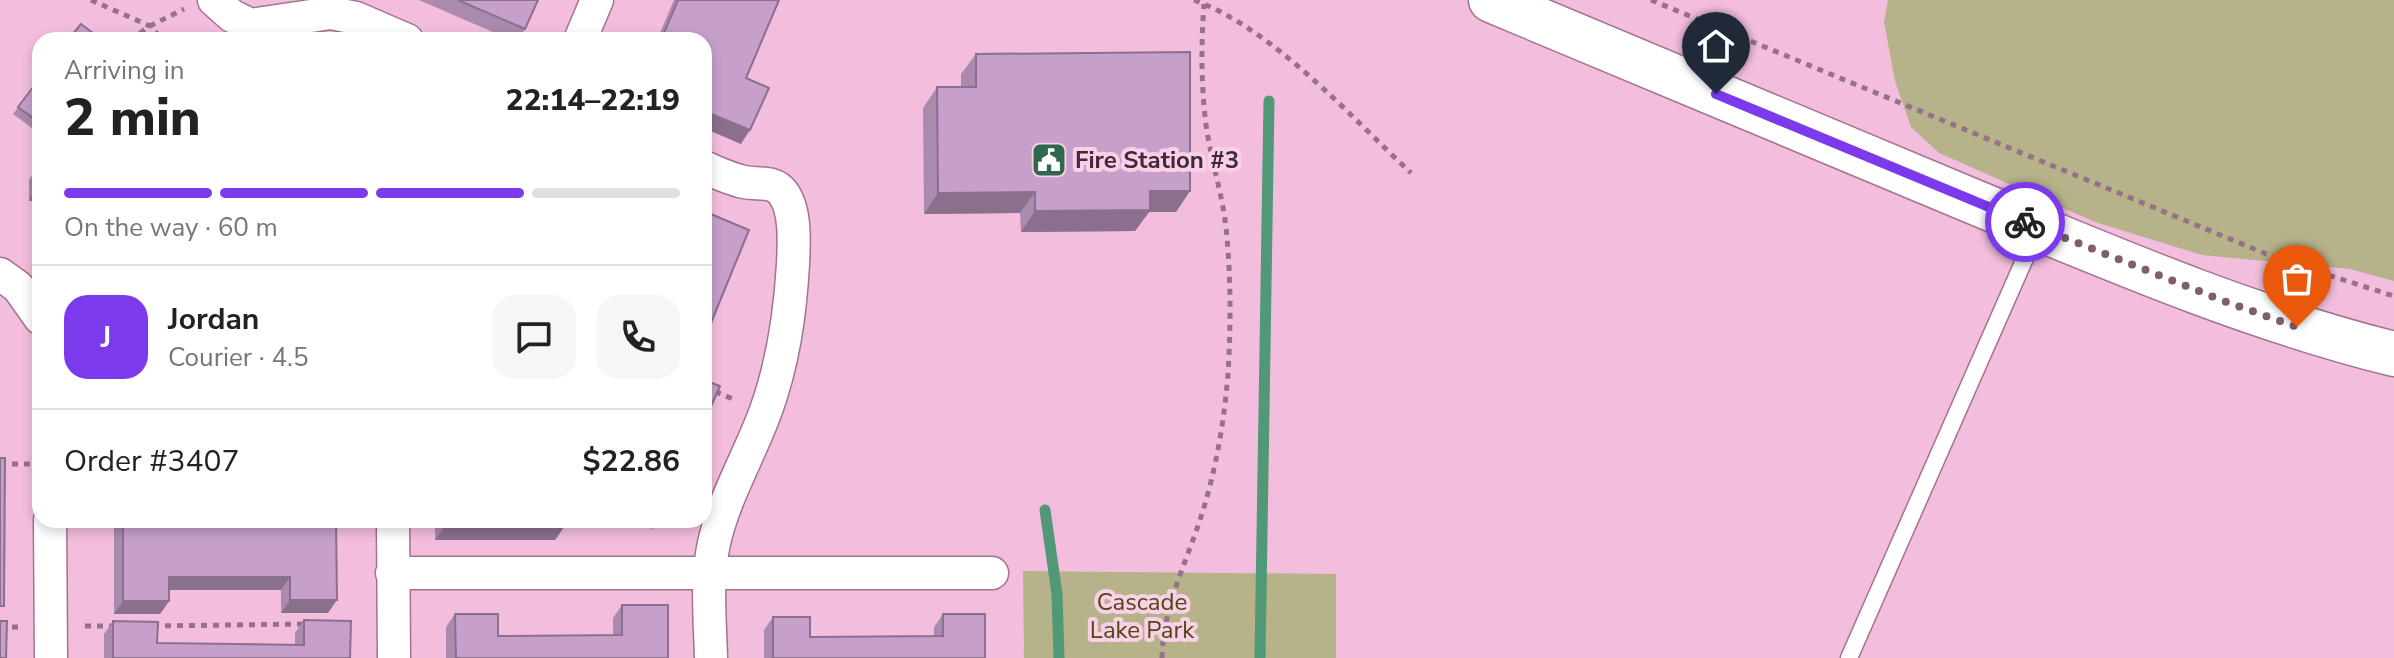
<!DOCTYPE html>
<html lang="en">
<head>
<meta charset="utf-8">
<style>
	:root { --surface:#fff; --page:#f6f6f6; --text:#222; --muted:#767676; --line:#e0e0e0; --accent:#7c3aed }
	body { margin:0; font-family:"Nunito Sans",sans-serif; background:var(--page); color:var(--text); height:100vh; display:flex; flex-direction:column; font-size:30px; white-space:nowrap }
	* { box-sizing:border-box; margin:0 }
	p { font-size:26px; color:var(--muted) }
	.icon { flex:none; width:44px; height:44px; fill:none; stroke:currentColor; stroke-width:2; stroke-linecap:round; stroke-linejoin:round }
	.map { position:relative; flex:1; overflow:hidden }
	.drawer { position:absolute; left:32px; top:32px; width:680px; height:496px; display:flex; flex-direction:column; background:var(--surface); border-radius:24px; box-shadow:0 4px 12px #0003 }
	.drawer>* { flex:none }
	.pin { position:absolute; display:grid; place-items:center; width:68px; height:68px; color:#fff; margin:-82px -34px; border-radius:50% 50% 50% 0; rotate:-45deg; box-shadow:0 0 8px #0007 }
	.pin .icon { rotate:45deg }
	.courier { position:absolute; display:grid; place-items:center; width:80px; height:80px; margin:-40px; border:6px solid #7c3aed; border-radius:50%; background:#fff; color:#222; box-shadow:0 2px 10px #0007 }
	.summary em { font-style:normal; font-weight:800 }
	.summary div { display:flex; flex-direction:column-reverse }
	.summary { display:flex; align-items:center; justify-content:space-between; height:136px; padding:0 32px }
	h1 { font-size:52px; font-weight:800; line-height:60px }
	.bar { display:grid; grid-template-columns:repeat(4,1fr); gap:12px 8px; align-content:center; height:96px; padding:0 32px }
	.bar i { height:10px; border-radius:6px; background:var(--line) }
	.bar .on { background:var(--accent) }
	.bar p { grid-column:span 4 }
	.line { display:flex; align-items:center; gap:20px; padding:0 32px; border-top:2px solid var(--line) }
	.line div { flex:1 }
	.round { display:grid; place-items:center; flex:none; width:84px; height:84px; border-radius:24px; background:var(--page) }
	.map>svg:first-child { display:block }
	.green { fill:#b6b289 }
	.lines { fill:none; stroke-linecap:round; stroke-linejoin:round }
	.stream { stroke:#519877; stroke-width:11 }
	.lane-casing { stroke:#a3728f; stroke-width:19 }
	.street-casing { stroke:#a3728f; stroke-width:35 }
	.secondary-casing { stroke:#a3728f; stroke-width:47 }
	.path { stroke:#967288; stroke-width:5; stroke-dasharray:6 6; stroke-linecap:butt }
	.lane { stroke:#fff; stroke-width:16 }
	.street { stroke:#fff; stroke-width:32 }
	.secondary { stroke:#fff; stroke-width:44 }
	.wall { fill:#aa8aae }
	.shaded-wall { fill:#8b708d }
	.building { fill:#c6a0ca; stroke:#8b708d; stroke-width:2 }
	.done { stroke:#7e5e71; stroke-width:8; stroke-dasharray:0 14.4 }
	.route { stroke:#7c3aed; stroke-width:10 }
	.labels { text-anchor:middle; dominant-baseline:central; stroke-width:8; stroke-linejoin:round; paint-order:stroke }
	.poi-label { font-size:24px; font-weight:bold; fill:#3f2b37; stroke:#facfe8; text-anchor:start }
	.park-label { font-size:24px; fill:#4d4712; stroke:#facfe8 }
</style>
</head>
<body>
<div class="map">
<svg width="2394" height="658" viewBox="0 0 2394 658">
	<rect width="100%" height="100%" fill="#f3bedd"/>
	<!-- green -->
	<path class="green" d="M1888 0H2394V281L2350 269 2202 255 2095 222 1939 153 1911 127 1895 81 1884 22Z
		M1023 571 1336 574V658H1024Z"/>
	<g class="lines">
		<!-- stream -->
		<path class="stream" d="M1045 510 1057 594 1059 658
			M1260 658 1269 101"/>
		<defs>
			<path id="lane" d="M1849 658 2037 231"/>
			<path id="street" d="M214 0 232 16 251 25 331 13 356 18 407 40
				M580 40 597 0
				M704 167C717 173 730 179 744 182 757 185 774 180 783 193 796 210 794 243 793 264 790 316 783 364 765 413 749 456 724 498 714 543 706 580 710 620 711 658
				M0 274 18 287 40 318
				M50 520 51 658
				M393 520 394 658
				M392 573H992"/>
			<path id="secondary" d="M1491 0C1651 67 1812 134 1972 201 2110 258 2249 318 2394 354"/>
		</defs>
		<!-- lane casing -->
		<use href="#lane" class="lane-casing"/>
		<!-- street casing -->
		<use href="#street" class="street-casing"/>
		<!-- secondary casing -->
		<use href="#secondary" class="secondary-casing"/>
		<!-- path -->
		<path class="path" d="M91 0 150 26 163 40
			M1194 0C1273 29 1350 116 1411 173
			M1651 0 2281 260 2394 296
			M130 40 150 26 184 9
			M704 387 733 399
			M0 464H40
			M85 626H115
			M153 626 307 624
			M0 627H19
			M1162 658C1163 610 1184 567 1199 523 1215 475 1224 424 1228 374 1231 325 1231 275 1226 227 1222 193 1211 160 1206 125 1201 84 1201 45 1204 4"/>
		<!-- lane -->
		<use href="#lane" class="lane"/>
		<!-- street -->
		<use href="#street" class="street"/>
		<!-- secondary -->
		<use href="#secondary" class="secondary"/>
	</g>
	<!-- wall -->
	<path class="wall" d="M419 0H538L525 29 518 40H511Z
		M674 0H779L746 78 741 144 704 128V40H657Z
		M976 54 1190 191 1176 212H1149L1135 231 1021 232 1020 213 924 214 923 108 937 87H961V74Z
		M40 78V134L13 114Z
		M33 174 40 201H29V180Z
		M114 520H336L328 613H281V590H169V601L160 614H114Z
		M435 520H564V527L555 540H435Z
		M633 520H659L653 529Z
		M622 605 668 658H446V627L455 614 498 636 613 635V618Z
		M943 614 985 658H764V630L773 617 810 637 934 636V627Z
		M304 620 350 658H104V634L113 621 157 643 295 645V633Z"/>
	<!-- shaded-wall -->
	<path class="shaded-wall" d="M704 111 750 130 741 144 704 128Z
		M1150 191H1190L1176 212H1149L1135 231 1021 232 1035 211Z
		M1035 192 1020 213 924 214 938 193Z
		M33 194H40V201H29Z
		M444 527H564L555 540H435Z
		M169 577H290L281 590H160Z
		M290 600H337L328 613H281Z
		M123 601H169L160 614H114Z"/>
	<!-- building -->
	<path class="building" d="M458 0H538L525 29Z
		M678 0H779L746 78 769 88 750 130 704 111V40H661Z
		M81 24 102 40H68Z
		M637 36 647 40H635Z
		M1190 52V191H1150V210L1035 211V192L938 193 937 87H976V54Z
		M40 78V123L18 107Z
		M33 174H40V194H33Z
		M706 212 749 230 704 340V218Z
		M704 380 720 386 704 422Z
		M0 458H5L4 606H0Z
		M123 520H336L337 600H290V577H169V601H123Z
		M444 520H564V527H444Z
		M622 605H668V658H456L455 614H498V636L622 635Z
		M943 614H985V658H773V617H810V637L943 636Z
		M304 620 351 621 350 658H113V621L158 622 157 643 304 645Z
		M0 621H7L6 658H0Z"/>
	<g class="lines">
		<!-- done -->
		<path class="done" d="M2025 222 2224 301 2297 327"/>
		<!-- route -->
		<path class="route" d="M1716 94 2025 222"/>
	</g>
	<!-- icons -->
	<defs>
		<symbol id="civic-square" viewBox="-11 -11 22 22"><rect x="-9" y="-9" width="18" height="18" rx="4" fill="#30674f" stroke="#facfe8"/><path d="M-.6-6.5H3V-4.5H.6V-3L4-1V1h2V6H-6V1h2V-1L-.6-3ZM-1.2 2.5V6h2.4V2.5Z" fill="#fff"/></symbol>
	</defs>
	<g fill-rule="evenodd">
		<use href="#civic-square" x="1029" y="140" width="40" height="40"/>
	</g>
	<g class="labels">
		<!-- poi labels -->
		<g class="poi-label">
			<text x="1075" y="160">Fire Station #3</text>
		</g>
		<!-- park labels -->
		<g class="park-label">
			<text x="1142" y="602">Cascade<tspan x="1142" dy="28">Lake Park</tspan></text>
		</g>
	</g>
</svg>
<div class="pin" style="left:2297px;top:327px;background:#ea580c"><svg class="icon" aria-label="bag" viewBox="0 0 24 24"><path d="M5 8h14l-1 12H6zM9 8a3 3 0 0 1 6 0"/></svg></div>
<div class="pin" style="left:1716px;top:94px;background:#1f2937"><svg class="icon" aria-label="home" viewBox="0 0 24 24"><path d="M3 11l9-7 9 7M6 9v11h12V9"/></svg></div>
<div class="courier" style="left:2025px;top:222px"><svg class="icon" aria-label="bike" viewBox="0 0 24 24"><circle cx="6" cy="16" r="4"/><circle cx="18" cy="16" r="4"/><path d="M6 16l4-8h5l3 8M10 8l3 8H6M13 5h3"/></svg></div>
<section class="drawer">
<div class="summary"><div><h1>2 min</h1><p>Arriving in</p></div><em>22:14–22:19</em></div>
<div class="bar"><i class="on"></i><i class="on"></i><i class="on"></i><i></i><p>On the way · 60 m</p></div>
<div class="line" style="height:144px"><b class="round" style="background:var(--accent);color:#fff">J</b><div><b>Jordan</b><p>Courier · 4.5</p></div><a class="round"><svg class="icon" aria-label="chat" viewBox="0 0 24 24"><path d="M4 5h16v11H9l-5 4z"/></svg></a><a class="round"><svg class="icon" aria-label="phone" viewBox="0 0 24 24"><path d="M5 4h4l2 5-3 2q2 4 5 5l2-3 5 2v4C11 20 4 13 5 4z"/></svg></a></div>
<div class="line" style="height:104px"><div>Order #3407</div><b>$22.86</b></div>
</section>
</div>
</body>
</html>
